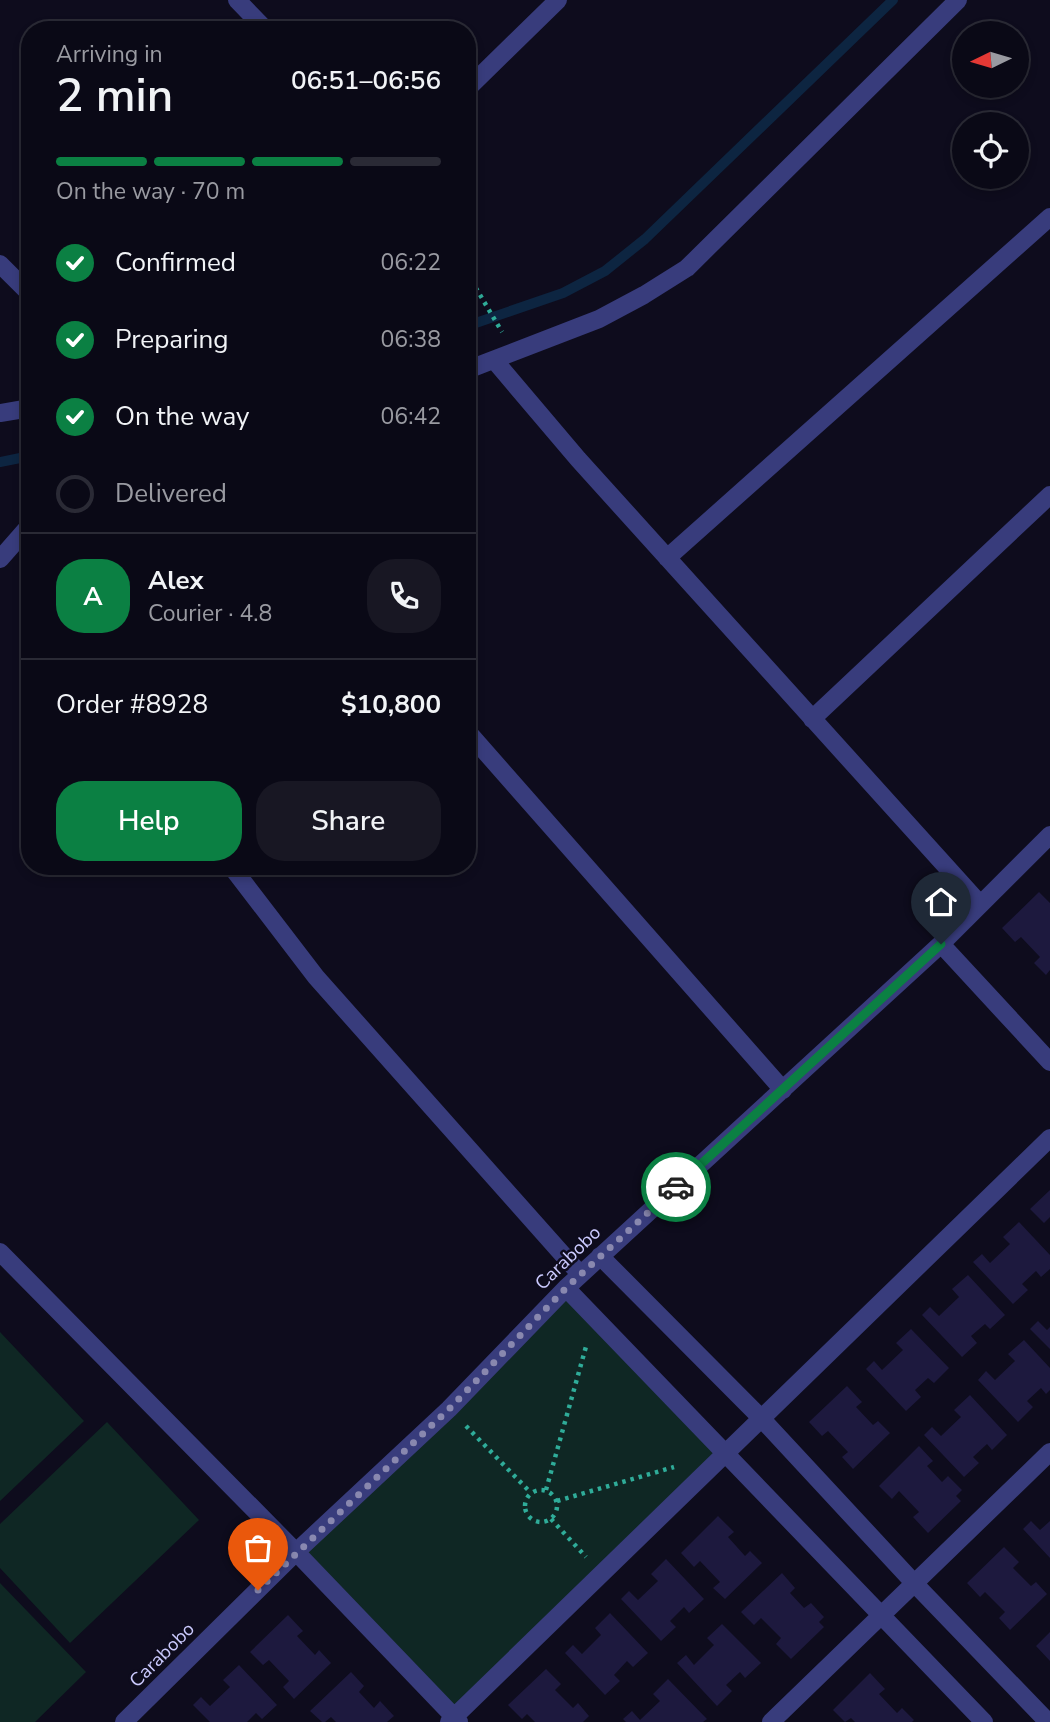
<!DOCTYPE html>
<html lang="en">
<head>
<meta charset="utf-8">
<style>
	:root { --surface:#0a0916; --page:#181723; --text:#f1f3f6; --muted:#999aa1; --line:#2a2a35; --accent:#0b8043 }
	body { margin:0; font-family:"Nunito Sans",sans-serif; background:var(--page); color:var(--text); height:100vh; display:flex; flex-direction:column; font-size:26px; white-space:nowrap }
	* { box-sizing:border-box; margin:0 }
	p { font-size:23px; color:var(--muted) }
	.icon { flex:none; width:38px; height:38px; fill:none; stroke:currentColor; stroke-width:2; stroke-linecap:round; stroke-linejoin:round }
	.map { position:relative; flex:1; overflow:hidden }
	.details { position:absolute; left:21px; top:21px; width:455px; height:854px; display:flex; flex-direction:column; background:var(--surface); border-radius:28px; box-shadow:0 4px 10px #0003,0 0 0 2px var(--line) }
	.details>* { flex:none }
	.needle { width:46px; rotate:265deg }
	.buttons { position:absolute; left:952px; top:21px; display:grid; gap:14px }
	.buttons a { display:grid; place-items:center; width:77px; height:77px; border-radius:50%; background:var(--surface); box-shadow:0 4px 10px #0003,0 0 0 2px var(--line); font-size:35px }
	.pin { position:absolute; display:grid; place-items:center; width:60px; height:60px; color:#fff; margin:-72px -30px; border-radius:50% 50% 50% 0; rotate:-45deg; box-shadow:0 0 7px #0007 }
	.pin .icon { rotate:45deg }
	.courier { position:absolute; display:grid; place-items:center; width:70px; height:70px; margin:-35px; border:5px solid #0b8043; border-radius:50%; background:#fff; color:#222; box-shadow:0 2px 9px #0007 }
	.summary em { font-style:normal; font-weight:600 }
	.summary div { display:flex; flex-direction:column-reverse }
	.summary { display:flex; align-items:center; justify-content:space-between; height:119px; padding:0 35px }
	h1 { font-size:46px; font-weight:600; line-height:52px }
	.bar { display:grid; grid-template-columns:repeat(4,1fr); gap:10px 7px; align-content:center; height:84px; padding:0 35px }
	.bar i { height:9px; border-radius:5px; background:var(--line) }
	.bar .current { background:var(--accent) }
	.bar p { grid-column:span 4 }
	.line { display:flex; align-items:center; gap:18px; padding:0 35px; border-top:2px solid var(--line) }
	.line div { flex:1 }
	.round { display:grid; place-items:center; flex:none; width:74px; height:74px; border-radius:28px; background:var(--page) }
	ol { padding:0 35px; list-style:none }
	li { display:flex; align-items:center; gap:21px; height:77px }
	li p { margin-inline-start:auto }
	li .icon { padding:7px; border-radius:50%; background:var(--accent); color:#fff; stroke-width:4 }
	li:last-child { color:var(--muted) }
	li i { width:38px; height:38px; border:4px solid var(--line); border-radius:50% }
	.cta { display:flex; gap:14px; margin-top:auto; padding:14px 35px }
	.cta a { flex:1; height:80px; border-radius:28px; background:var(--accent); color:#fff; font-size:28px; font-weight:600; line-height:80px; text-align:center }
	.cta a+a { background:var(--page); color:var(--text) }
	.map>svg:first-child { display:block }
	.green { fill:#0f2724 }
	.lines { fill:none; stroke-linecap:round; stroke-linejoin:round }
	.stream { stroke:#0d2541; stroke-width:10 }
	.building { fill:#1d193e }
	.path { stroke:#2fac99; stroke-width:4.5; stroke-dasharray:3.5 5; stroke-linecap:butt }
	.minor { stroke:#383c7c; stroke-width:18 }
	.done { stroke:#8988af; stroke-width:7; stroke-dasharray:0 12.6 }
	.route { stroke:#0b8043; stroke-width:9 }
	.labels { text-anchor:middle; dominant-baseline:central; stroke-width:5; stroke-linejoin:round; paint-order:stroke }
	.street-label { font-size:19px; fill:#cbcafe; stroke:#0e0c1d }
</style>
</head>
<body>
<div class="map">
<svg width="1050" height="1722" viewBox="0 0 1050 1722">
	<rect width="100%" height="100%" fill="#0e0c1d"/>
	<!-- green -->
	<path class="green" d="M566 1288 725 1453 454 1717 296 1552Z
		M0 1332 84 1421 0 1501Z
		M107 1422 199 1520 70 1643 0 1568V1524Z
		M0 1583 86 1672 35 1722H0Z"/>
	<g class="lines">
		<!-- stream -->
		<path class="stream" d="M467 326 563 293 605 271 645 239 893 0
			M0 462 30 456"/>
	</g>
	<!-- building -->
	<path class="building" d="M1039 892 1050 903V970L1046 975 1034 963 1040 957 1021 937 1015 942 1002 928Z
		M1050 1190V1217L1044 1223 1030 1209Z
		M1019 1222 1050 1255V1269L1041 1277 1036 1271 1022 1284 1028 1290 1013 1304 973 1262 982 1254 990 1263 1010 1244 1003 1237Z
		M968 1275 1005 1315 990 1329 985 1324 971 1336 977 1343 962 1357 922 1315 930 1307 939 1316 959 1297 952 1289Z
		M1038 1321 1047 1330 1050 1327V1349L1030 1329Z
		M911 1329 949 1368 934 1383 928 1378 915 1390 921 1397 906 1411 866 1369 874 1361 882 1370 903 1350 896 1343Z
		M1024 1340 1050 1368V1390L1046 1394 1041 1388 1027 1401 1033 1407 1018 1422 978 1380 986 1371 995 1380 1015 1361 1008 1354Z
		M847 1386 862 1402 856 1407 873 1425 878 1421 890 1433 853 1469 842 1457 848 1452 828 1431 822 1436 809 1422Z
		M970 1395 1007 1435 992 1450 987 1444 973 1457 979 1463 964 1477 924 1435 932 1427 941 1436 961 1417 954 1410Z
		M919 1446 933 1461 927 1466 942 1482 948 1476 962 1490 956 1496 961 1501 928 1533 913 1517 919 1512 899 1491 892 1499 879 1486Z
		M718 1516 734 1532 728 1537 745 1556 750 1551 762 1563 725 1599 713 1588 720 1582 700 1561 694 1567 681 1553Z
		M1031 1521 1040 1530 1050 1521V1558L1023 1529Z
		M1004 1547 1019 1562 1013 1568 1031 1586 1036 1582 1047 1594 1010 1630 999 1618 1005 1612 985 1592 980 1597 967 1583Z
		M666 1559 704 1599 689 1613 684 1607 670 1621 676 1627 661 1641 621 1599 629 1591 638 1600 658 1581 651 1574Z
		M782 1573 795 1588 790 1593 804 1608 811 1603 824 1617 819 1622 824 1627 791 1659 776 1644 781 1638 761 1618 754 1625 741 1612Z
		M610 1613 648 1653 633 1667 627 1661 614 1675 620 1681 605 1695 565 1653 573 1645 582 1654 601 1635 595 1628Z
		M288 1615 303 1631 297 1636 315 1655 319 1650 331 1663 294 1699 283 1687 289 1681 269 1660 263 1665 250 1652Z
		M722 1624 761 1663 745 1678 740 1672 726 1685 732 1691 717 1706 677 1663 686 1655 694 1665 714 1645 707 1638Z
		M1050 1632V1661L1036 1646Z
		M239 1665 277 1705 262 1719 256 1713 247 1722H210L193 1705 201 1697 210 1706 230 1687 223 1680Z
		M546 1669 561 1684 555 1690 573 1708 578 1703 589 1716 583 1722H535L527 1714 522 1719 508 1705Z
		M351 1672 364 1686 359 1692 374 1708 380 1701 394 1716 387 1722H336L331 1717 325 1722H322L310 1711Z
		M870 1673 885 1689 879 1694 897 1713 902 1708 914 1720 912 1722H855L851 1718 845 1722 833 1710Z
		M668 1679 707 1719 703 1722H626L623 1719 632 1711 640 1720 660 1701 653 1694Z"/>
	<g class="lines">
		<!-- path -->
		<path class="path" d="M467 273 502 332
			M466 1426 531 1493
			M525 1506a16 16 0 1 1 32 0a16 16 0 1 1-32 0Z
			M546 1490 587 1343
			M557 1501 674 1467
			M551 1519 586 1557"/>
		<!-- minor -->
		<path class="minor" d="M237 0 266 30
			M467 89 558 0
			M0 264 30 294
			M494 360 578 459 980 904
			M467 370 599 319 644 295 687 268 958 0
			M0 413 30 408
			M667 558 1050 217
			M0 559 30 525
			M812 719 1050 495
			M467 731 783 1090
			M231 866 316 977 580 1274
			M941 944 1050 1062
			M0 1252 296 1552 459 1722
			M600 1256 761 1418 915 1584 1048 1722
			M566 1288 984 1722
			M124 1722 296 1552 449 1409 566 1288 941 944 1050 835
			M449 1722 1050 1138
			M771 1722 1050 1452"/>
	</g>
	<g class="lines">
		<!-- done -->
		<path class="done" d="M258 1590 449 1409 566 1288 676 1187"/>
		<!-- route -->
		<path class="route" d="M676 1187 941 944"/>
	</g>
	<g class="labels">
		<!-- street labels -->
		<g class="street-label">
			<text transform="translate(568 1258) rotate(-44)">Carabobo</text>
			<text transform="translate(162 1655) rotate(-45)">Carabobo</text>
		</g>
	</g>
</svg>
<div class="buttons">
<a><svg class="needle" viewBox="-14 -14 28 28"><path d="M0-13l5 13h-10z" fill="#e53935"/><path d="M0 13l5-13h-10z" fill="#999aa1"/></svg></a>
<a><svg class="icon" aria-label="locate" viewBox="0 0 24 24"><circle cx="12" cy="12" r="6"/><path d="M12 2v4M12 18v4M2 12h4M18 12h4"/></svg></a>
</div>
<div class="pin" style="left:258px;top:1590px;background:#ea580c"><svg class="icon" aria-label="bag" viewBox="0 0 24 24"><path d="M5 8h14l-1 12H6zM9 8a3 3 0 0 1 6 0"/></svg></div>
<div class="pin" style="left:941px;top:944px;background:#1f2937"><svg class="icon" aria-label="home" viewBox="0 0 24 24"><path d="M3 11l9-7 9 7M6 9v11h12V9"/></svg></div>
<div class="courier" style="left:676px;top:1187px"><svg class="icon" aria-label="car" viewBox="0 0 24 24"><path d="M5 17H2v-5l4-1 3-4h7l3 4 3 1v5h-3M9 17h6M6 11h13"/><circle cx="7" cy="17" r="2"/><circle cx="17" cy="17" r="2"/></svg></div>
<section class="details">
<div class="summary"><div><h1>2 min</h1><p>Arriving in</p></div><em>06:51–06:56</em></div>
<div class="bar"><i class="current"></i><i class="current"></i><i class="current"></i><i></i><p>On the way · 70 m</p></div>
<ol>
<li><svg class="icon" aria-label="check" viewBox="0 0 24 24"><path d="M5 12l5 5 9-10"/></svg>Confirmed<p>06:22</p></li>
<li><svg class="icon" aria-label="check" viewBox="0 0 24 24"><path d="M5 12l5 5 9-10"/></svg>Preparing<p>06:38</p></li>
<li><svg class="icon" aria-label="check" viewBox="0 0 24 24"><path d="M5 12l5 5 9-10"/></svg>On the way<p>06:42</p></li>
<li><i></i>Delivered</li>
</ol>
<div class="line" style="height:126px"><b class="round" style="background:var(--accent);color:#fff">A</b><div><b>Alex</b><p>Courier · 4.8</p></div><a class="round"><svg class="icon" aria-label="phone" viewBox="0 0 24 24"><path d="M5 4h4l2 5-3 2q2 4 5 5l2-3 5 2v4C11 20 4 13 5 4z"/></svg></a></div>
<div class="line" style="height:91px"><div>Order #8928</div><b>$10,800</b></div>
<div class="cta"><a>Help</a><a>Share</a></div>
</section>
</div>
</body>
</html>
